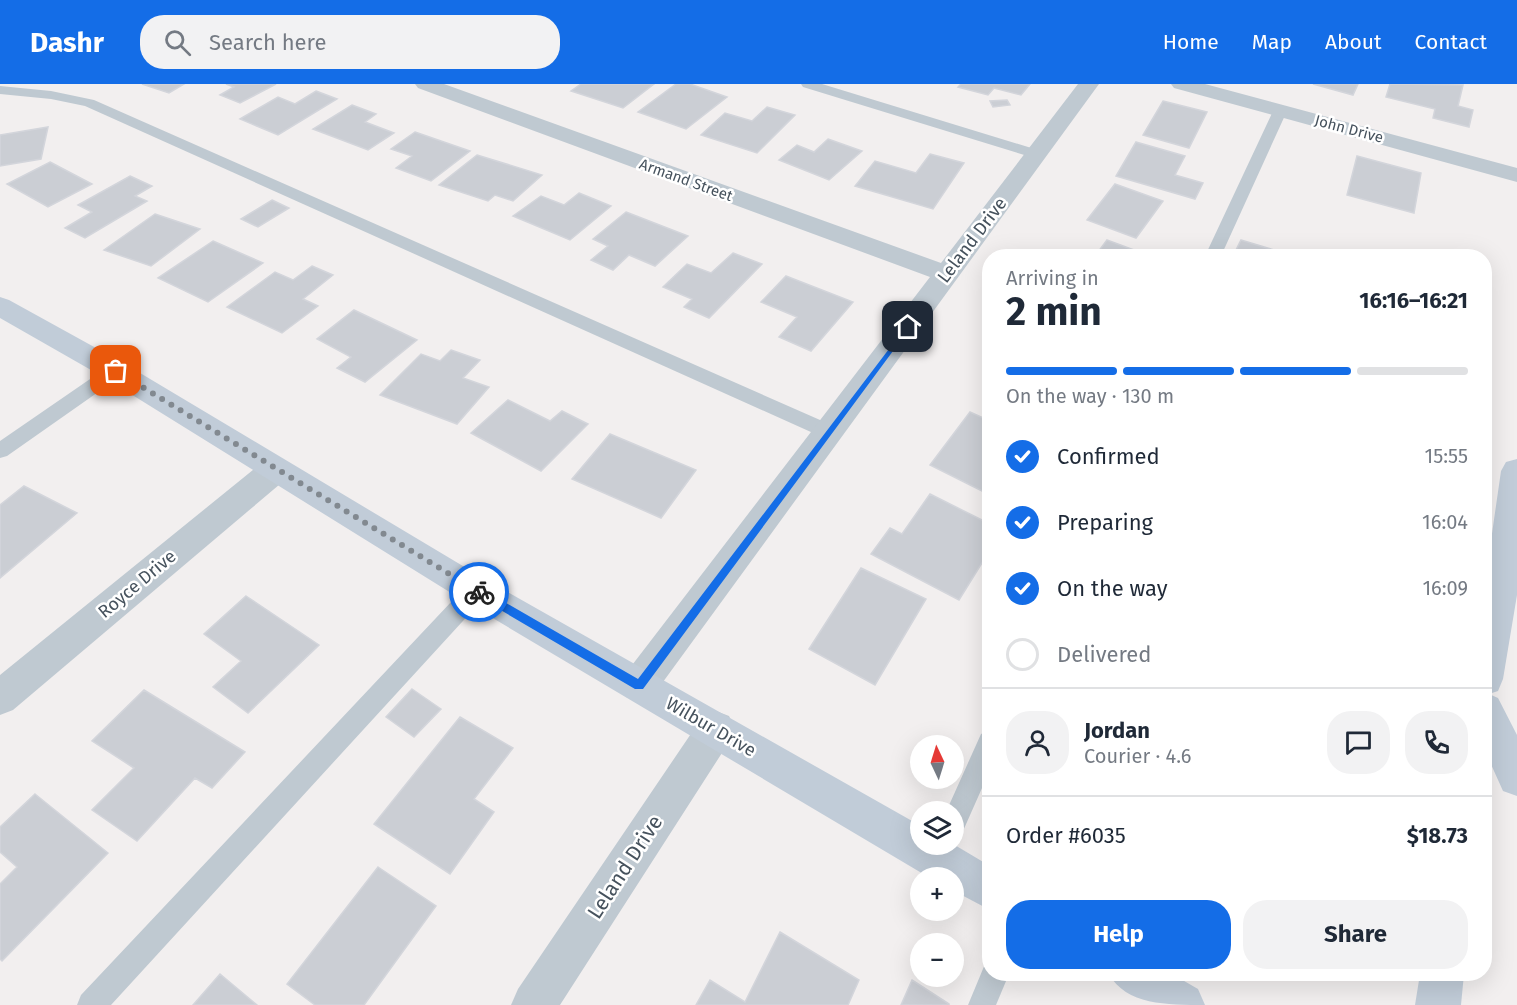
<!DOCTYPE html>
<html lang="en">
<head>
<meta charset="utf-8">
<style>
	:root { --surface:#fff; --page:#f2f2f3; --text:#1f2937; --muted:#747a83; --line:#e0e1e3; --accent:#146de7 }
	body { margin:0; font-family:"Fira Sans",sans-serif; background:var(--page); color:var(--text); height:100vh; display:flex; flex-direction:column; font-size:22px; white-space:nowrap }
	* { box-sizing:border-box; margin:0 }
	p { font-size:20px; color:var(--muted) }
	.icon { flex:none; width:33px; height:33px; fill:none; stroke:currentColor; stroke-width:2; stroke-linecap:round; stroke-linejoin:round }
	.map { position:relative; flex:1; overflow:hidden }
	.drawer { position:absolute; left:982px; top:165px; width:510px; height:732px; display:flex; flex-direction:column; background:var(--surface); border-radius:24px; box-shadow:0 6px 24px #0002 }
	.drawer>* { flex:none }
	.needle { width:39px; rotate:356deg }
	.buttons { position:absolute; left:910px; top:651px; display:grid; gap:12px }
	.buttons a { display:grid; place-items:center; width:54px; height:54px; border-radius:50%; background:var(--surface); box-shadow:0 6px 24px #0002; font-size:30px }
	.pin { position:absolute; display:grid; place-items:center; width:51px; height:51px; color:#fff; margin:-26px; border-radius:12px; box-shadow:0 3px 9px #0006 }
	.courier { position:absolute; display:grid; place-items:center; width:60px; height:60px; margin:-30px; border:4px solid #146de7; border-radius:50%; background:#fff; color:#222; box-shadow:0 2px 8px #0007 }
	.head em { font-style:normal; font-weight:700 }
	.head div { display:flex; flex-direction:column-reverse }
	.head { display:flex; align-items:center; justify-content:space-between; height:102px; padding:0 24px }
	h1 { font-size:39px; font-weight:700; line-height:45px }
	.bar { display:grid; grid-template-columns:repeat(4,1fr); gap:9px 6px; align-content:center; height:72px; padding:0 24px }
	.bar i { height:8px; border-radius:4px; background:var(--line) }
	.bar .active { background:var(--accent) }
	.bar p { grid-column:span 4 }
	.line { display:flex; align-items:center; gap:15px; padding:0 24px; border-top:2px solid var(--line) }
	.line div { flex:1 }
	.round { display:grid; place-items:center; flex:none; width:63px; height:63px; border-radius:24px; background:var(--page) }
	ol { padding:0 24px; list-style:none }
	li { display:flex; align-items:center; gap:18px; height:66px }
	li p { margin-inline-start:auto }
	li .icon { padding:6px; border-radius:50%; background:var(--accent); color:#fff; stroke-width:4 }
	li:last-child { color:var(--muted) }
	li i { width:33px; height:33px; border:3px solid var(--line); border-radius:50% }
	.cta { display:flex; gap:12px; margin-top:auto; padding:12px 24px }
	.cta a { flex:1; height:69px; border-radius:24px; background:var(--accent); color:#fff; font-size:24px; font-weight:700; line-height:69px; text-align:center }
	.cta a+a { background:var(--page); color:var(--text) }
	header { display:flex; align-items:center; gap:36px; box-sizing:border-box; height:84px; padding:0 30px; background:var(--accent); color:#fff }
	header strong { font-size:28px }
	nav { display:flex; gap:33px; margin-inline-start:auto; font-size:21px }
	.search { width:420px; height:54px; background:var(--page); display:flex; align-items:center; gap:15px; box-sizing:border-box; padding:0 21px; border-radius:24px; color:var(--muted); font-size:22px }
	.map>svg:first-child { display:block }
	.building { fill:#cbced4; stroke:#d3d5db; stroke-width:1.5 }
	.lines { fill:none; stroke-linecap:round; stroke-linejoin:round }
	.lane { fill:#bfc9d1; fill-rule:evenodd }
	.street { fill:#bfc9d1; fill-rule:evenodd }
	.secondary { fill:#c1ccd8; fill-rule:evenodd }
	.route { fill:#146de7 }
	.done { stroke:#828990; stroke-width:6; stroke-dasharray:0 10.8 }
	.labels { text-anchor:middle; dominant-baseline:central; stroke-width:5; stroke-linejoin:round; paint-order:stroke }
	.far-street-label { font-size:15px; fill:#46525d; stroke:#fff }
	.street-label { font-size:18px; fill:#46525d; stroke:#fff }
	.near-street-label { font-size:21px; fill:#46525d; stroke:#fff }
</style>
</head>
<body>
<header>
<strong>Dashr</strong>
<div class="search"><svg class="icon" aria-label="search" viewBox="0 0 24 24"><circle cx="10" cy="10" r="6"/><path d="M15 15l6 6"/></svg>Search here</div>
<nav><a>Home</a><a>Map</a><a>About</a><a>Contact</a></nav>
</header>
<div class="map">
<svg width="1517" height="921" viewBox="0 0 1517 921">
	<rect width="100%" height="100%" fill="#f2efef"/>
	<!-- building -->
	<path class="building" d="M142 0H184L169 9Z
		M226 0H276L240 19 220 11 234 3Z
		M581 0H654L623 24 571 7Z
		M676 0H690L727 13 686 45 638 28Z
		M961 0H1030L1021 11 994 4 988 11 958 3Z
		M1313 0H1358L1353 11Z
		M1390 0 1463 1 1458 22 1473 26 1469 43 1433 34 1435 25 1386 13Z
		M316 7 337 15 278 51 240 35 278 13 295 20Z
		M1007 16 1010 21 993 23 990 17Z
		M1163 17 1207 28 1189 64 1143 51Z
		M352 21 376 30 365 38 394 49 368 66 313 45Z
		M767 23 795 31 757 69 701 51 725 29 752 37Z
		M48 43 41 75 0 82V51Z
		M415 48 470 67 431 97 396 84 412 72 391 65Z
		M828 55 862 67 829 96 779 76 797 61 814 68Z
		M1136 58 1185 72 1175 91 1203 99 1195 115 1116 92Z
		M930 70 964 79 933 125 855 102 875 77 916 89Z
		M477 71 542 91 513 117 495 111 488 117 439 101Z
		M1357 72 1421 89 1414 129 1347 111Z
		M50 78 92 100 48 123 7 100Z
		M130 92 152 102 135 112 147 117 85 154 65 144 92 128 78 121Z
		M1115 100 1163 117 1136 154 1087 136Z
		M579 109 611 122 570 156 513 132 541 112 564 121Z
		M272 116 289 124 258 143 241 135Z
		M626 128 688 152 655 182 629 171 613 186 591 176 608 162 593 155Z
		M155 130 200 145 151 182 104 166Z
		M1107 156 1145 170 1143 172H1095Z
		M1241 156 1294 172H1233Z
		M213 157 263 179 208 218 158 194Z
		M733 169 762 180 709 234 684 223 692 215 663 203 687 180 711 189Z
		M312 182 333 191 303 215 318 222 282 249 227 223 275 188 293 196Z
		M786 192 853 218 811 267 779 253 797 233 761 218Z
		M354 226 417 256 365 298 337 284 351 273 317 255Z
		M451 266 480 276 463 294 489 303 457 340 380 311 421 270 440 277Z
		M508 316 550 337 562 327 588 340 541 387 471 349Z
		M970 328 990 337V411L930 381Z
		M610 350 696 386 661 434 572 395Z
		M24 402 77 429 0 494V421Z
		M930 410 990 440V466L959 516 871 470 890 444 902 450Z
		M861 484 926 515 875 601 809 565Z
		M246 512 319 561 248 629 213 603 241 577 204 550Z
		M412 605 441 625 414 653 386 633Z
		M144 606 245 668 212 704 195 694 137 757 92 726 134 684 92 657Z
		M460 633 513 664 474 715 494 728 450 790 374 740Z
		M35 710 108 769 2 877 0 875V800L17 783 0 768V743Z
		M378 783 436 822 364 921H315L287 900Z
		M780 848 859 896 848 921H696L710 896 745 918Z
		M220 890 257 921H193Z
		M912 896 949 920V921H901Z"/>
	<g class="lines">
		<!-- lane -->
		<path class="lane" d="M801 0H822L1041 67 1043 70 1036 74 1031 73 803 3Z
			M0 2 51 7 94 16 836 343 839 348 836 353 829 355 822 353 85 22 51 15 0 10Z
			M1280 23 1287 27 1221 172H1205L1273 27Z
			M115 281 121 282 124 287 121 292 7 372 0 374V357L109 282Z
			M476 498 484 500 487 507 484 514 111 921H77L81 911 468 500Z
			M990 646V686L963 747 954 751V728H946L981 650Z
			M990 878V890H1009L996 921H968L985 880Z"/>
		<!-- street -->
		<path class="street" d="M415 0H444L941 179 1078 0H1099L652 613 639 618 626 613 621 601 626 589 930 193 418 4Z
			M1171 0H1205L1517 84V98L1174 4Z
			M275 374 286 377 290 386 286 395 13 626 0 631V591L264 377Z
			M716 627 729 632 735 645 729 658 560 921H511L518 905 703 632Z"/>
		<!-- secondary -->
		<path class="secondary" d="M0 213 9 216 125 280 488 497 921 742V760H953L990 782V826L954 807V794H930L464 517 105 294 0 234Z
			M1517 375V511L1503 595 1498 607 1489 610 1498 614 1517 651V712L1503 707 1485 667V498L1501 387 1506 378Z
			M1109 890H1172L1198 905 1205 921C1167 921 1126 921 1109 890Z
			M1420 890H1464L1461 921H1415Z"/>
	</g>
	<!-- route -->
	<path class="route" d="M908 240 912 243 910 244 643 605H635L475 511V505H482L638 595Z"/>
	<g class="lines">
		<!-- done -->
		<path class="done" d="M116 287 479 508"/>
	</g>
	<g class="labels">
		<!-- far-street labels -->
		<g class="far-street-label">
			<text transform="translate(1349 45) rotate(15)">John Drive</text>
			<text transform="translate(686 96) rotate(20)">Armand Street</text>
		</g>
		<!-- street labels -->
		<g class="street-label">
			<text transform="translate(972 156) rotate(-53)">Leland Drive</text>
			<text transform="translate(137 500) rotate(-40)">Royce Drive</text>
			<text transform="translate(711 643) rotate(30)">Wilbur Drive</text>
		</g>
		<!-- near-street labels -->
		<g class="near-street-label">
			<text transform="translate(625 783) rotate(-57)">Leland Drive</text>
		</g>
	</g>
</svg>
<div class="buttons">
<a><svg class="needle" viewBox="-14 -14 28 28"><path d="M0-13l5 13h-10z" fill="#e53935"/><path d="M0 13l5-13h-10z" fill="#747a83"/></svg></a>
<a><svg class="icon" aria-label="layers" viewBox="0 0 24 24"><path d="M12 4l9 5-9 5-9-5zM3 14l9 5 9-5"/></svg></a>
<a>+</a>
<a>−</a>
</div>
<div class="pin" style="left:116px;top:287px;background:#ea580c"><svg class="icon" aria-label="bag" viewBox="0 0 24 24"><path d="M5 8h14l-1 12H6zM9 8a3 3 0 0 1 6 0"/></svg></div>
<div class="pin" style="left:908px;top:243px;background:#1f2937"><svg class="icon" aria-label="home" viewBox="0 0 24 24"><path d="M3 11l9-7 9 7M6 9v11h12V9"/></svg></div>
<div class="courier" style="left:479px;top:508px"><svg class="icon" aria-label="bike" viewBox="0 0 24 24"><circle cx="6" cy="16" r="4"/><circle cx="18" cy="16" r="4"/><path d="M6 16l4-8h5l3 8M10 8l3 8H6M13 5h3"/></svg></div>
<section class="drawer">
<div class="head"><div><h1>2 min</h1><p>Arriving in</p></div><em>16:16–16:21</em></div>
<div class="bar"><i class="active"></i><i class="active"></i><i class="active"></i><i></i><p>On the way · 130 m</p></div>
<ol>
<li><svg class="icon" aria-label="check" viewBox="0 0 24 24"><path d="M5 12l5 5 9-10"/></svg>Confirmed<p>15:55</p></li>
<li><svg class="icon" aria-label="check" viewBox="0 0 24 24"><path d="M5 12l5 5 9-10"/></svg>Preparing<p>16:04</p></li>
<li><svg class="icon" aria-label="check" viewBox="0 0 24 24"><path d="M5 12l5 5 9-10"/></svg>On the way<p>16:09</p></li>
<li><i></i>Delivered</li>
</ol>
<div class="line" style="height:108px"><a class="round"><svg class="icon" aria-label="person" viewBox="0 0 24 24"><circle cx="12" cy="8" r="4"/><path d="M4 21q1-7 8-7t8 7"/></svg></a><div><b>Jordan</b><p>Courier · 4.6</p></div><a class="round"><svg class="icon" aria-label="chat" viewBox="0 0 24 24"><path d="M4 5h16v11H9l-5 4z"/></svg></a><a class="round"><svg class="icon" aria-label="phone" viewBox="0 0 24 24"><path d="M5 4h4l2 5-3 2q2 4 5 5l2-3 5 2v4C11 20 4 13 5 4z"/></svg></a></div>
<div class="line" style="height:78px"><div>Order #6035</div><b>$18.73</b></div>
<div class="cta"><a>Help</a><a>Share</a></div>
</section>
</div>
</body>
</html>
